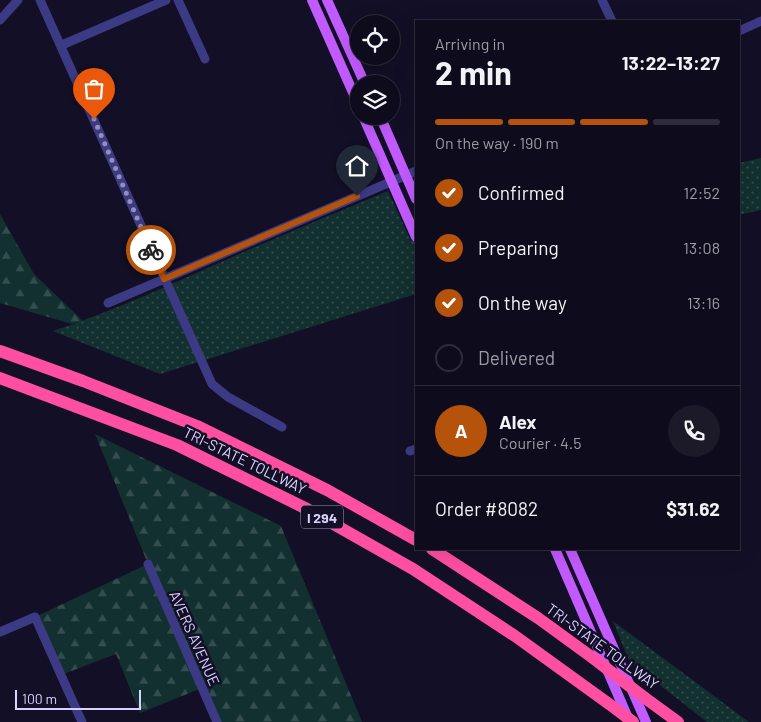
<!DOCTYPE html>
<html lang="en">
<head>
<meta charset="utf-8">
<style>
	:root { --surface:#0e0b1c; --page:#1c1929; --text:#f1f3f6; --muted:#9b9ba3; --line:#2e2b3b; --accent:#b45309 }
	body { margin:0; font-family:Barlow,sans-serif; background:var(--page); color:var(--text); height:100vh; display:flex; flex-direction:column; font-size:19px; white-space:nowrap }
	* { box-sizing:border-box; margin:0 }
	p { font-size:16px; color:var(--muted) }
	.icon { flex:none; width:28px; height:28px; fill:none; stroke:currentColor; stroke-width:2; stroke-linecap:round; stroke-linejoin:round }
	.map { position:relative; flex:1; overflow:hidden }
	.drawer { position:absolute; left:415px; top:20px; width:325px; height:530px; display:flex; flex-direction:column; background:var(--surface); border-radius:0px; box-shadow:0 5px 20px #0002,0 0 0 1px var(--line) }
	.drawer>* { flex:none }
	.controls { position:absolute; left:350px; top:15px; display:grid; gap:10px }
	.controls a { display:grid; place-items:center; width:50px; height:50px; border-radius:50%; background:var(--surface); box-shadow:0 5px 20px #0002,0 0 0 1px var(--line); font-size:25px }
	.scale { position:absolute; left:15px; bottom:12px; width:126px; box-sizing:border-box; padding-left:5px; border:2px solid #d9d4ff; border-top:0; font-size:14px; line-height:18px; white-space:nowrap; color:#d9d4ff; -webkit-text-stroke:4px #130f26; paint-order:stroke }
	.pin { position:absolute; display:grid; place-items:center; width:42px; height:42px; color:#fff; margin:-51px -21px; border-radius:50% 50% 50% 0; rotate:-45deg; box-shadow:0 0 5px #0007 }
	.pin .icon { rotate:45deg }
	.courier { position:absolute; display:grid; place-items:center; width:50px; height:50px; margin:-25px; border:4px solid #b45309; border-radius:50%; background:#fff; color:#222; box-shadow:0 1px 6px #0007 }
	.headline em { font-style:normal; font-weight:700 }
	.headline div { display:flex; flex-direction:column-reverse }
	.headline { display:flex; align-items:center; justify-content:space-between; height:85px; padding:0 20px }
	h1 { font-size:32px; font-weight:700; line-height:38px }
	.bar { display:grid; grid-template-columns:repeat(4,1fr); gap:8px 5px; align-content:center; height:60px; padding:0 20px }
	.bar i { height:6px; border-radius:4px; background:var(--line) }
	.bar .selected { background:var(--accent) }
	.bar p { grid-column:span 4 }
	.line { display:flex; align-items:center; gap:12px; padding:0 20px; border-top:1px solid var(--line) }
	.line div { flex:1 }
	.round { display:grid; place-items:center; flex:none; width:52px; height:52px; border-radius:26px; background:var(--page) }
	ol { padding:0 20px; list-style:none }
	li { display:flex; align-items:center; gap:15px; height:55px }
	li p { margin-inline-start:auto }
	li .icon { padding:5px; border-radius:50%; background:var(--accent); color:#fff; stroke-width:4 }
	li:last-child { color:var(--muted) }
	li i { width:28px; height:28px; border:2px solid var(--line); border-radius:50% }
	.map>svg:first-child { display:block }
	.grass { fill:url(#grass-dots) }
	.forest { fill:url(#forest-firs) }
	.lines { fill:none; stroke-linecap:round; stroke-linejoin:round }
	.minor { stroke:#3d3a85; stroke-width:9 }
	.major { stroke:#c25bff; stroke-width:10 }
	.highway { stroke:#ff4fa3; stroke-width:12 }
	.highway-bridge { stroke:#ff4fa3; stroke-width:12 }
	.done { stroke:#948fb3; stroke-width:5; stroke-dasharray:0 9 }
	.route { stroke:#b45309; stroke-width:6 }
	.labels { text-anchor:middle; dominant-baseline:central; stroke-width:5; stroke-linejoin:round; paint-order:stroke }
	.shield { fill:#130f26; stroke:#9e99be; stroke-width:1 }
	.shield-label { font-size:14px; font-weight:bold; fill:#d9d4ff }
	.street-label { font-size:15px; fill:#d9d4ff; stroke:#130f26 }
</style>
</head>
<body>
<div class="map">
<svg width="761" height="722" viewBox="0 0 761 722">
	<defs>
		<pattern id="grass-dots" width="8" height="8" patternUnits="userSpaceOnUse" patternTransform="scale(1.25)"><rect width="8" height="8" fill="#12302f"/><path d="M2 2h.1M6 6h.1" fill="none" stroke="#344d4e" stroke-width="1.8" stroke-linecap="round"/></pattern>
		<pattern id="forest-firs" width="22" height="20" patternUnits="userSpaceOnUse" patternTransform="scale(1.25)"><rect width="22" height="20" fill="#12302f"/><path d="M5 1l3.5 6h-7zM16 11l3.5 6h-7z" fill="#344d4e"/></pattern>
	</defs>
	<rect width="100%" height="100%" fill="#130f26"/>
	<!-- grass -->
	<path class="grass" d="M761 158V210L739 215V163Z
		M388 191 411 241 416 240V294L160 374 53 331C113 311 172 284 230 258 282 235 335 213 388 191Z
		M613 621 749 722H707L629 661Z"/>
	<!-- forest -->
	<path class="forest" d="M0 214 34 274 83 321 72 324 0 303Z
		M95 434 281 526 362 722H217L202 688 140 713 116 654 61 675 35 617 148 564Z"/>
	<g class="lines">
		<!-- minor -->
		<path class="minor" d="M40 0 212 384 228 397 282 427
			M178 0 205 59
			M602 0 612 21
			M0 20 18 0
			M739 31 761 21
			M62 45 166 0
			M108 303 416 171
			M410 451 416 449
			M148 564 217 722
			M0 632 35 617 82 722"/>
		<!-- major -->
		<path class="major" d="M312 0 359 106
			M327 0 365 84
			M363 116 416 237
			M380 116 416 199
			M555 549 628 718
			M570 549 646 722"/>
		<!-- highway -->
		<path class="highway" d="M0 351 83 381 197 426 327 490 416 540
			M0 378 177 445 307 509 413 569 515 636 616 709
			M432 549 538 618 593 658
			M645 698 678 722"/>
		<!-- highway-bridge -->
		<path class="highway-bridge" d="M593 658 645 698
			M616 709 633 722"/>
	</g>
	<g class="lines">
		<!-- done -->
		<path class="done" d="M94 119 151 250"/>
		<!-- route -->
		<path class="route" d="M151 250 164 279 357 196"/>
	</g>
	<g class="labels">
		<!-- shield labels -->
		<rect class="shield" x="301" y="505.5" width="42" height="23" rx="4"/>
		<g class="shield-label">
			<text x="322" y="517">I 294</text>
		</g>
		<!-- street labels -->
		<g class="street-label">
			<text transform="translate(245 460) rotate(26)">TRI-STATE TOLLWAY</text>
			<text transform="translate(195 638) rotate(66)">AVERS AVENUE</text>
			<text transform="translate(603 646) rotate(36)">TRI-STATE TOLLWAY</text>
		</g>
	</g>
</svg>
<div class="controls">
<a><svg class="icon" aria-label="locate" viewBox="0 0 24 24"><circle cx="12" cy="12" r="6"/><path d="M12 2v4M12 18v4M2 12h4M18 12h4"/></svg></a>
<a><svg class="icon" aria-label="layers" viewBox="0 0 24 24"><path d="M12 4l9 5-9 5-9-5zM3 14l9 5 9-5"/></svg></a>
</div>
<div class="scale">100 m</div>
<div class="pin" style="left:94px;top:119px;background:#ea580c"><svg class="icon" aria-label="bag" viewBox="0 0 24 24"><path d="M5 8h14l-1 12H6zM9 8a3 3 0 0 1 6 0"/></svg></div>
<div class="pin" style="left:357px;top:196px;background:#1f2937"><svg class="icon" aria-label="home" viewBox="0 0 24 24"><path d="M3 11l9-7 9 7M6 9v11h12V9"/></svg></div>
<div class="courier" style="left:151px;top:250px"><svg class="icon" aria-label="bike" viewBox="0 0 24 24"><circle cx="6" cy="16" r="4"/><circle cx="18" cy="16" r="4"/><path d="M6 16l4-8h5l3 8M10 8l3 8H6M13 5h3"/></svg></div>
<section class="drawer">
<div class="headline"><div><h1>2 min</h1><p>Arriving in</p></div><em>13:22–13:27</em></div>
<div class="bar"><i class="selected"></i><i class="selected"></i><i class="selected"></i><i></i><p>On the way · 190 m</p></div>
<ol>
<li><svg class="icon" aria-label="check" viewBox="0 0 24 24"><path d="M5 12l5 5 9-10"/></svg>Confirmed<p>12:52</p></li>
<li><svg class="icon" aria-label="check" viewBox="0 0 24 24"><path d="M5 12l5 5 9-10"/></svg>Preparing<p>13:08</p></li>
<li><svg class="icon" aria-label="check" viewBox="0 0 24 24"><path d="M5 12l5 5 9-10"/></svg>On the way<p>13:16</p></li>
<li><i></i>Delivered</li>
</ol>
<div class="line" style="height:90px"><b class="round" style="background:var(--accent);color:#fff">A</b><div><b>Alex</b><p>Courier · 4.5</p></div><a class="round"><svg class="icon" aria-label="phone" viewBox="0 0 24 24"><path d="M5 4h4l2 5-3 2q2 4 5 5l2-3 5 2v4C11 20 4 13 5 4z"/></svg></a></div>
<div class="line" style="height:65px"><div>Order #8082</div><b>$31.62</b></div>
</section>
</div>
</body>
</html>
